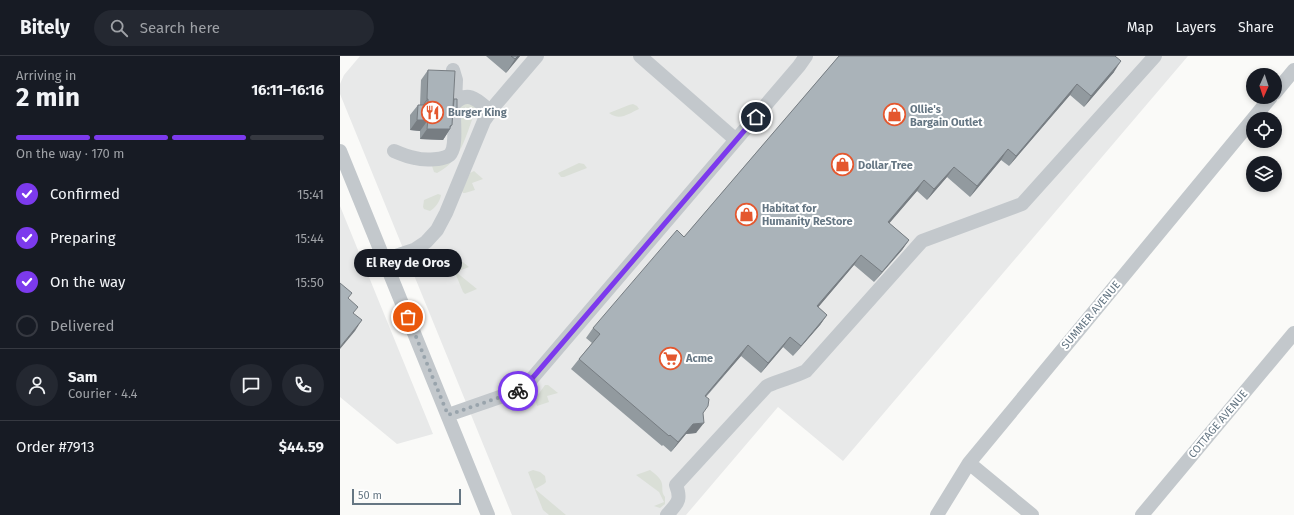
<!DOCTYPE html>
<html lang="en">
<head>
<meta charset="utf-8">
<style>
	:root { --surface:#171b24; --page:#242831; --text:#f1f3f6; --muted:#9ea1a6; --line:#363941; --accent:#7c3aed }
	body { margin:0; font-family:"Fira Sans",sans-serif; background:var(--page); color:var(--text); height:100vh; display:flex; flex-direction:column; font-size:15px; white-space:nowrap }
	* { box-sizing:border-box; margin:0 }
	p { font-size:13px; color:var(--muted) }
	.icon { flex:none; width:22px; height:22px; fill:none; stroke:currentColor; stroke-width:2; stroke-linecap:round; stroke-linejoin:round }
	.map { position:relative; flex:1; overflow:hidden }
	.details { display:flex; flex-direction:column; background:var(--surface); width:340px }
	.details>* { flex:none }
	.needle { width:26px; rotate:183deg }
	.tools { position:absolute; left:906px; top:12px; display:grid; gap:8px }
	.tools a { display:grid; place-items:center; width:36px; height:36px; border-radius:50%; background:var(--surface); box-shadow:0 2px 6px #0003; font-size:20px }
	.scale { position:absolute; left:12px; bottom:10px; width:109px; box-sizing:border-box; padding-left:4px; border:2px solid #657683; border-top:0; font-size:11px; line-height:14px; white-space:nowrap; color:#657683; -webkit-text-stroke:3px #fff; paint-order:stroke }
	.pin { position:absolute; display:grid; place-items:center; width:34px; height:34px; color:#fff; margin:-17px; border:2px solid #fff; border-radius:50%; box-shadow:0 1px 4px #0007 }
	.courier { position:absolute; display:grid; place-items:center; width:40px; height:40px; margin:-20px; border:3px solid #7c3aed; border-radius:50%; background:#fff; color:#222; box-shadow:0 1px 5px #0007 }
	.bubble { position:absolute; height:28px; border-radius:14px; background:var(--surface); box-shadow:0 2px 6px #0003; font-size:13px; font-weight:700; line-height:28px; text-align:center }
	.headline em { font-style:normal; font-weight:700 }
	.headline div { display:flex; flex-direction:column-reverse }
	.headline { display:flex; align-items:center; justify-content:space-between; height:68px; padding:0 16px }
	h1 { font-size:26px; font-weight:700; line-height:30px }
	.bar { display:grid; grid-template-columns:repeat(4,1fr); gap:6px 4px; align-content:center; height:48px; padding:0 16px }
	.bar i { height:5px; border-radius:3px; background:var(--line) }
	.bar .selected { background:var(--accent) }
	.bar p { grid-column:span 4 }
	.line { display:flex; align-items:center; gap:10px; padding:0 16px; border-top:1px solid var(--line) }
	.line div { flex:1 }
	.round { display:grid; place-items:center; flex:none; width:42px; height:42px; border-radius:21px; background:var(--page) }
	ol { padding:0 16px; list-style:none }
	li { display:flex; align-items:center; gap:12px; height:44px }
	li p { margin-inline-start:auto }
	li .icon { padding:4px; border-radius:50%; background:var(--accent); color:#fff; stroke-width:4 }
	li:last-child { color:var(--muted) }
	li i { width:22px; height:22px; border:2px solid var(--line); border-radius:50% }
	header { display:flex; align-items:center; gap:24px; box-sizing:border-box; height:56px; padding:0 20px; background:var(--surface); border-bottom:1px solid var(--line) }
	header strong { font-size:19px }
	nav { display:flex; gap:22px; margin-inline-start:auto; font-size:14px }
	.search { width:280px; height:36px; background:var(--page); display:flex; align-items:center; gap:10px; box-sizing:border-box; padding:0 14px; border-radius:22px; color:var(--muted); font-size:15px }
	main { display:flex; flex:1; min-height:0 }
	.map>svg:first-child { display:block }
	.built { fill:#e8e9e9 }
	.green { fill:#dadfd7 }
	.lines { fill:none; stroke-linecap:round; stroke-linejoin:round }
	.minor { stroke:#c3c8cc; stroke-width:14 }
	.wall { fill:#929a9f }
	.shaded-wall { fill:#777d82 }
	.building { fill:#aab3b9; stroke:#777d82 }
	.done { stroke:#99a4ac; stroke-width:4; stroke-dasharray:0 7.2 }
	.route { stroke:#7c3aed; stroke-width:5 }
	.labels { text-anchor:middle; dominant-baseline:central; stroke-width:4; stroke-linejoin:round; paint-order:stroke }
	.poi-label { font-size:11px; font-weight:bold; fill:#657683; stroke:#fff; text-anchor:start }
	.street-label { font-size:11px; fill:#657683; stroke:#fff }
</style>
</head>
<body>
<header>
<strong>Bitely</strong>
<div class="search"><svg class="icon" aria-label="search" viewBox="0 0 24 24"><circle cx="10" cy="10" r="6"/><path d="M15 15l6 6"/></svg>Search here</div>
<nav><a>Map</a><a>Layers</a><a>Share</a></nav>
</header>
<main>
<section class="details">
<div class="headline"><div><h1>2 min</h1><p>Arriving in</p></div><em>16:11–16:16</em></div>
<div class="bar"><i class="selected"></i><i class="selected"></i><i class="selected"></i><i></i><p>On the way · 170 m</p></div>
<ol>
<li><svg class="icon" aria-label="check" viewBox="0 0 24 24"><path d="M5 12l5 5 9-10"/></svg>Confirmed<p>15:41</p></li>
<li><svg class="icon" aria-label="check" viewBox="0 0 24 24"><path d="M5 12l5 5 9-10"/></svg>Preparing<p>15:44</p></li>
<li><svg class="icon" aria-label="check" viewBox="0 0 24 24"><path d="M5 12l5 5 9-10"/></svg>On the way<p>15:50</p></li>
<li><i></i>Delivered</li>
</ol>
<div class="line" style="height:72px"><a class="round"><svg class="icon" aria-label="person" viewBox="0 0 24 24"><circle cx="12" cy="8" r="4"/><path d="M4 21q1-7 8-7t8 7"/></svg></a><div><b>Sam</b><p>Courier · 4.4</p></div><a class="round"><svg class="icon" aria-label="chat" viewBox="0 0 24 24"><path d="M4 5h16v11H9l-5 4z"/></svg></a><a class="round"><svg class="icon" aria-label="phone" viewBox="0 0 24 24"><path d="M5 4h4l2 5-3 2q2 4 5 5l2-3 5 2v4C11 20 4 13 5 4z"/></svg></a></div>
<div class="line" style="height:52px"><div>Order #7913</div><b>$44.59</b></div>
</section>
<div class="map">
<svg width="954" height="459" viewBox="0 0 954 459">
	<rect width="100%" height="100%" fill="#fafaf8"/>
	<!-- built -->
	<path class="built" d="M20 0H848L503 405 438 351 346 459H172L0 38V28L4 19Z
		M0 150 93 378 57 388 0 341Z"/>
	<!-- green -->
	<path class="green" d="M127 45 135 51V56C125 81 122 104 97 117L94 116 92 110 119 93 121 84 120 50Z
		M293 48 297 50 299 53C288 58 280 65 269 57L289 49Z
		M239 107 244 108 247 112 224 121H221L218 117Z
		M134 115 143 123 132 127 135 134 125 137H123L122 135 130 117Z
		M98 138 101 139C100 146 95 152 90 155L84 153 83 151 84 144Z
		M109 195 129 211 116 216 137 233 125 238 123 236 107 197Z
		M205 329H208L218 337 207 340 209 346 197 350 195 343Z
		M193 414 200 416 205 420 206 426 204 428 195 433 226 459H209L203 454 188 416Z
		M310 414C315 418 321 422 322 428 323 433 321 436 325 441V448L320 452 314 450 324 446 319 436 296 419Z"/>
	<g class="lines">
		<!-- minor -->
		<path class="minor" d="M300 0 396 84
			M113 14 116 24 115 47
			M935 37 954 14
			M115 47C129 33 139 46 150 55
			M913 63 931 41
			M0 95 148 459
			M54 95C61 98 68 101 75 102 82 104 107 105 111 97 116 90 114 69 114 60
			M44 204 74 194 86 186 97 174 106 157 144 65 156 48 197 0
			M108 359 180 334 189 326 459 10 466 0
			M629 407 692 459
			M327 459C337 447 342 445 336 429L427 330C440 324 454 321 466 315L582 185 682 148 815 0
			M597 459 629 407 913 63
			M802 459 954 277"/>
	</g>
	<!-- wall -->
	<path class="wall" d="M146 0H180L166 17Z
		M499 0 774 16 744 51 730 39 669 110 661 104 630 141 607 121 587 144 577 135 549 167 569 184 562 194 534 226 514 209 478 251 487 259 480 269 453 300 443 291 421 317 401 300 366 341 363 358 356 377 346 378 331 396 323 389 322 390 231 313 239 303 252 287 246 282 253 272 344 181Z
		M88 14 114 43V60H113L112 69 110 72V73L103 84 80 83V75L70 74V59L78 49H80L81 24Z"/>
	<!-- shaded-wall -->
	<path class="shaded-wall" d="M178 0H180L166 17 175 3Z
		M781 5 774 16 744 51 751 40Z
		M737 28 730 39 669 110 676 100Z
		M87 43H88L81 53H80Z
		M108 56H117L114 60H106Z
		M77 64H88L80 75 70 74Z
		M112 69 109 73H110L103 84 80 83 87 73 110 70Z
		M668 93 661 104 630 141 637 130Z
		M614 111 607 121 587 144 594 133Z
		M584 124 577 135 541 177 548 166Z
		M569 184 562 194 534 226 542 216Z
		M521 199 514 209 470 261 477 250Z
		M487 259 480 269 453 300 461 290Z
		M22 264 15 275 0 293V291Z
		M450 281 443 291 421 317 428 307Z
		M408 289 401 300 357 350 365 340Z
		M364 367 356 377 346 378 331 396 338 386 353 368Z"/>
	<!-- building -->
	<path class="building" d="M171 0H178L175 3Z
		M499 0H775L781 5 751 40 737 28 676 100 668 93 637 130 614 111 594 133 584 124 548 166 569 184 542 216 521 199 477 250 487 259 461 290 450 281 428 307 408 289 365 340 369 343 368 350 363 357 364 367 353 368 338 386 330 379 329 380 239 303 260 278 253 272 337 174 344 181Z
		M88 14 115 15 112 69 110 70V73H87L88 64H77L78 49H88V43H87Z
		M114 43H117V56H113Z
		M0 227 12 237 8 242 18 251 13 257 22 264 0 291Z"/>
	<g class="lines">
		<!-- done -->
		<path class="done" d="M68 261 108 359 178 335"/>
		<!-- route -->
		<path class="route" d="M178 335 189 326 416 61"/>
	</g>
	<!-- icons -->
	<defs>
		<symbol id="restaurant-ring" viewBox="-11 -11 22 22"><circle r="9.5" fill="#fff" stroke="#e4572e" stroke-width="1.5"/><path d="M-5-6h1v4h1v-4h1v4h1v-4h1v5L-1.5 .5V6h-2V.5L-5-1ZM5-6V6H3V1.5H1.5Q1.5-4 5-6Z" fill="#e4572e"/></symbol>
		<symbol id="shop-ring" viewBox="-11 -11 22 22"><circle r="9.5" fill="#fff" stroke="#e4572e" stroke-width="1.5"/><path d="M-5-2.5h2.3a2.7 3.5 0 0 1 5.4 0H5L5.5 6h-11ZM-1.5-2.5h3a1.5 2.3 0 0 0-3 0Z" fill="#e4572e"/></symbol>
		<symbol id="supermarket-ring" viewBox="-11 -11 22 22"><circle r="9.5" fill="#fff" stroke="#e4572e" stroke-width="1.5"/><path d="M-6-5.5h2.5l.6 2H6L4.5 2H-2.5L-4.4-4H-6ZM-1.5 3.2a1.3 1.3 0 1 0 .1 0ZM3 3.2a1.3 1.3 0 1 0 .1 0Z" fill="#e4572e"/></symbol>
	</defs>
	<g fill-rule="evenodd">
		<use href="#restaurant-ring" x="80" y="44" width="25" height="25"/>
		<use href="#shop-ring" x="542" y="46" width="25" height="25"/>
		<use href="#shop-ring" x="490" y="96" width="25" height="25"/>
		<use href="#shop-ring" x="394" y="146" width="25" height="25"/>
		<use href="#supermarket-ring" x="318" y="290" width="25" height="25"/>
	</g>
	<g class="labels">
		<!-- poi labels -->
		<g class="poi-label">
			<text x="570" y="53">Ollie's<tspan x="570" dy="13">Bargain Outlet</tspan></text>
			<text x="108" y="56">Burger King</text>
			<text x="518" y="109">Dollar Tree</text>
			<text x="422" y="152">Habitat for<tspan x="422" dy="13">Humanity ReStore</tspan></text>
			<text x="346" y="302">Acme</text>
		</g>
		<!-- street labels -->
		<g class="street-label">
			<text transform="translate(751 259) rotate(-50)">SUMMER AVENUE</text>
			<text transform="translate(878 368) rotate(-50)">COTTAGE AVENUE</text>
		</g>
	</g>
</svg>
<div class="tools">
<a><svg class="needle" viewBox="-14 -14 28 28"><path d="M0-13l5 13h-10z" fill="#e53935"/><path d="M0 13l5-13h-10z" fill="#9ea1a6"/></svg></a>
<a><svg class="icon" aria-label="locate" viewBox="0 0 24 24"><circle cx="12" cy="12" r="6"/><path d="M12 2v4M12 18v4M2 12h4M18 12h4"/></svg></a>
<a><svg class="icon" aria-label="layers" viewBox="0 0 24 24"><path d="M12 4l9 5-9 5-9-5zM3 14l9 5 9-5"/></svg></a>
</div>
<div class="scale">50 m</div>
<div class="pin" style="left:68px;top:261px;background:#ea580c"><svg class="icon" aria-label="bag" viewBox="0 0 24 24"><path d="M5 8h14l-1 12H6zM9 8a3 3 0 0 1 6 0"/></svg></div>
<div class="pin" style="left:416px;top:61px;background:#1f2937"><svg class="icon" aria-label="home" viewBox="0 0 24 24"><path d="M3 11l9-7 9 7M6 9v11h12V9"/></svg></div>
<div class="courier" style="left:178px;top:335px"><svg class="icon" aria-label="bike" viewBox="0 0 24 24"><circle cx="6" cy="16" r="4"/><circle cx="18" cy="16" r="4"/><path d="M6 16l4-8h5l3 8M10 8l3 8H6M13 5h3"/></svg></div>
<div class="bubble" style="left:14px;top:193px;width:108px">El Rey de Oros</div>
</div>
</main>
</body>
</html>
